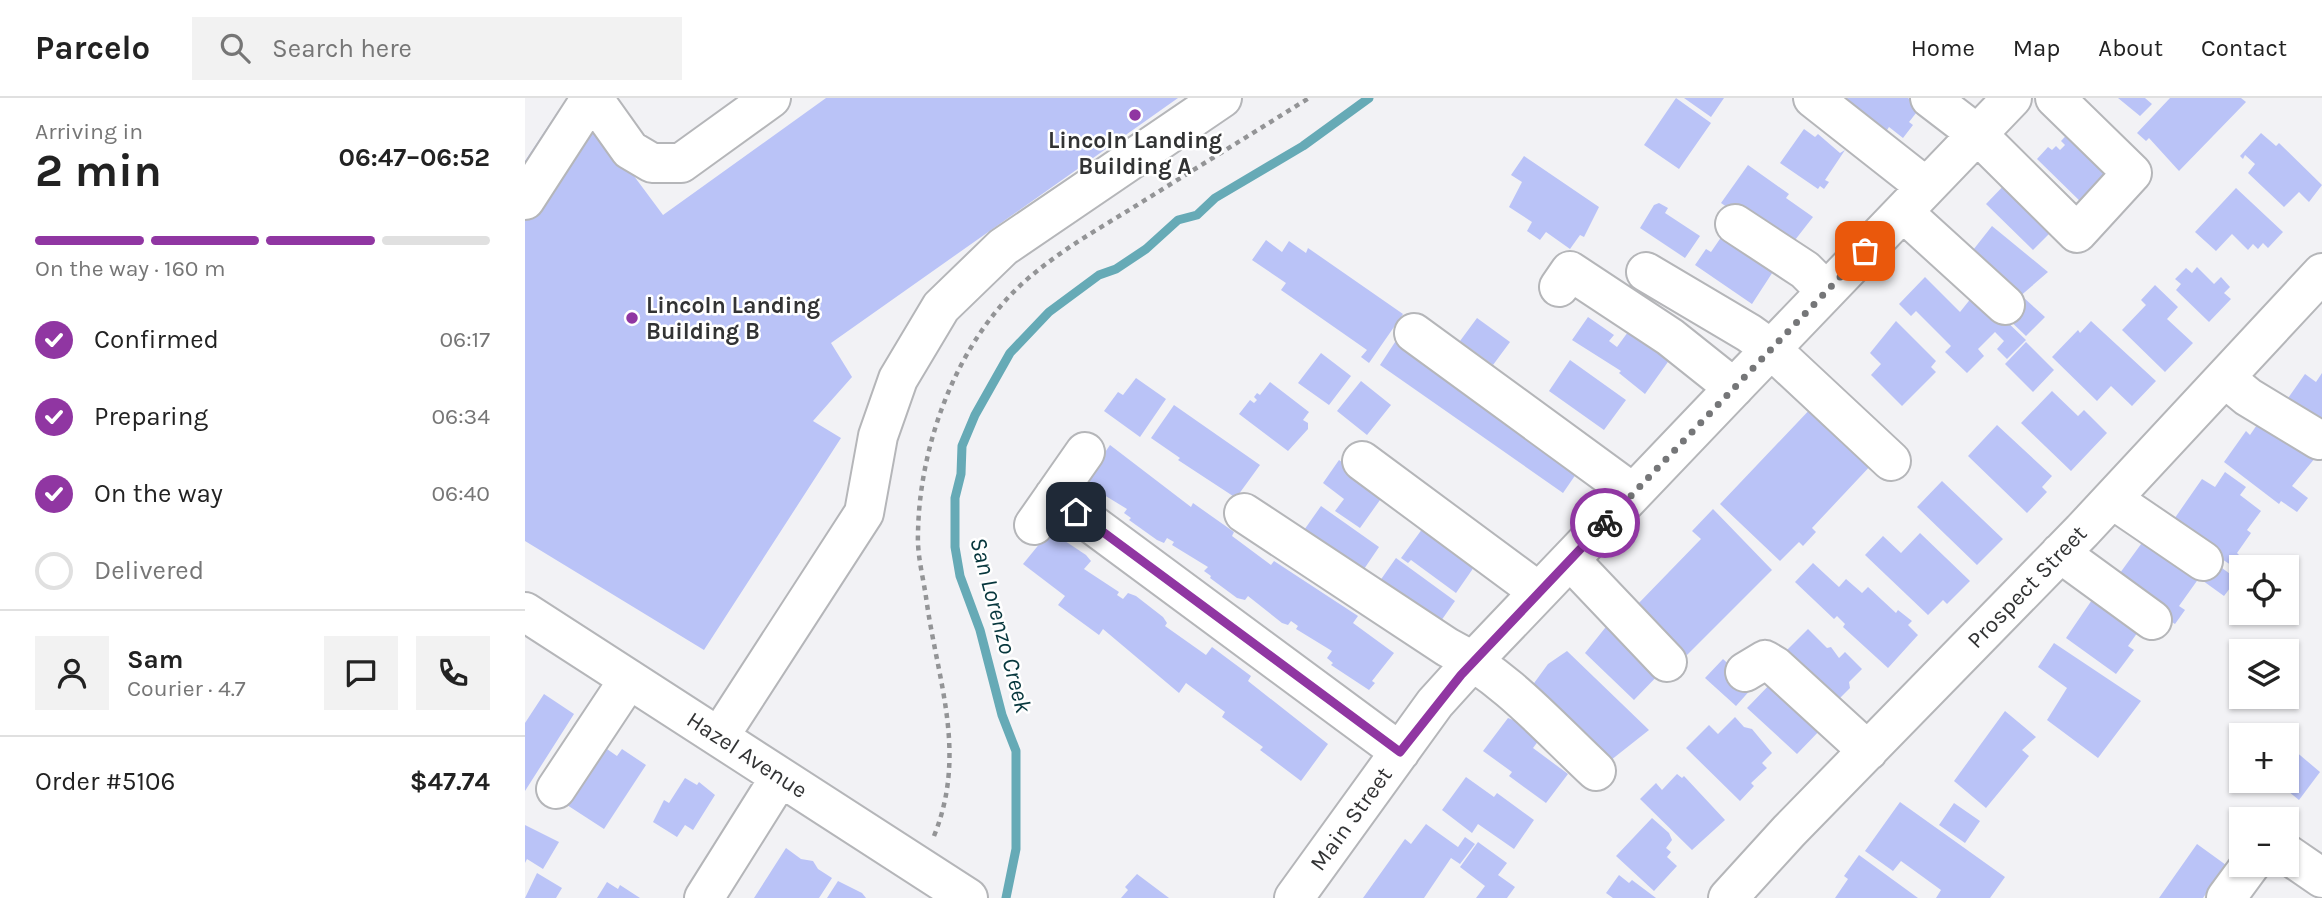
<!DOCTYPE html>
<html lang="en">
<head>
<meta charset="utf-8">
<style>
	:root { --surface:#fff; --page:#f2f2f2; --text:#222; --muted:#767676; --line:#e0e0e0; --accent:#9036a2 }
	body { margin:0; font-family:Karla,sans-serif; background:var(--page); color:var(--text); height:100vh; display:flex; flex-direction:column; font-size:26px; white-space:nowrap }
	* { box-sizing:border-box; margin:0 }
	p { font-size:23px; color:var(--muted) }
	.icon { flex:none; width:38px; height:38px; fill:none; stroke:currentColor; stroke-width:2; stroke-linecap:round; stroke-linejoin:round }
	.map { position:relative; flex:1; overflow:hidden }
	.sheet { display:flex; flex-direction:column; background:var(--surface); width:525px }
	.sheet>* { flex:none }
	.fabs { position:absolute; left:1704px; top:457px; display:grid; gap:14px }
	.fabs a { display:grid; place-items:center; width:70px; height:70px; border-radius:0px; background:var(--surface); box-shadow:0 2px 5px #0004; font-size:35px }
	.pin { position:absolute; display:grid; place-items:center; width:60px; height:60px; color:#fff; margin:-30px; border-radius:14px; box-shadow:0 4px 10px #0006 }
	.courier { position:absolute; display:grid; place-items:center; width:70px; height:70px; margin:-35px; border:5px solid #9036a2; border-radius:50%; background:#fff; color:#222; box-shadow:0 2px 9px #0007 }
	.head em { font-style:normal; font-weight:700 }
	.head div { display:flex; flex-direction:column-reverse }
	.head { display:flex; align-items:center; justify-content:space-between; height:119px; padding:0 35px }
	h1 { font-size:46px; font-weight:700; line-height:52px }
	.bar { display:grid; grid-template-columns:repeat(4,1fr); gap:10px 7px; align-content:center; height:84px; padding:0 35px }
	.bar i { height:9px; border-radius:5px; background:var(--line) }
	.bar .on { background:var(--accent) }
	.bar p { grid-column:span 4 }
	.line { display:flex; align-items:center; gap:18px; padding:0 35px; border-top:2px solid var(--line) }
	.line div { flex:1 }
	.round { display:grid; place-items:center; flex:none; width:74px; height:74px; border-radius:0px; background:var(--page) }
	ol { padding:0 35px; list-style:none }
	li { display:flex; align-items:center; gap:21px; height:77px }
	li p { margin-inline-start:auto }
	li .icon { padding:7px; border-radius:50%; background:var(--accent); color:#fff; stroke-width:4 }
	li:last-child { color:var(--muted) }
	li i { width:38px; height:38px; border:4px solid var(--line); border-radius:50% }
	header { display:flex; align-items:center; gap:42px; box-sizing:border-box; height:98px; padding:0 35px; background:var(--surface); border-bottom:2px solid var(--line) }
	header strong { font-size:33px }
	nav { display:flex; gap:38px; margin-inline-start:auto; font-size:24px }
	.search { width:490px; height:63px; background:var(--page); display:flex; align-items:center; gap:18px; box-sizing:border-box; padding:0 24px; border-radius:0px; color:var(--muted); font-size:26px }
	main { display:flex; flex:1; min-height:0 }
	.map>svg:first-child { display:block }
	.lines { fill:none; stroke-linecap:round; stroke-linejoin:round }
	.stream { stroke:#66aab6; stroke-width:9 }
	.building { fill:#bac3f7 }
	.minor-casing { stroke:#b5b6b9; stroke-width:42 }
	.path { stroke:#939496; stroke-width:4.5; stroke-dasharray:5 5; stroke-linecap:butt }
	.minor { stroke:#fff; stroke-width:38 }
	.done { stroke:#757678; stroke-width:7; stroke-dasharray:0 12.6 }
	.route { stroke:#9036a2; stroke-width:9 }
	.poi-dot { fill:#9036a2; stroke:#fff; stroke-width:2.5 }
	.labels { text-anchor:middle; dominant-baseline:central; stroke-width:5; stroke-linejoin:round; paint-order:stroke }
	.poi-label { font-size:23px; font-weight:bold; fill:#323334; stroke:#fff }
	.street-label { font-size:23px; fill:#323334; stroke:#fff }
	.water-label { font-size:24px; font-style:italic; fill:#07373d; stroke:#fff }
</style>
</head>
<body>
<header>
<strong>Parcelo</strong>
<div class="search"><svg class="icon" aria-label="search" viewBox="0 0 24 24"><circle cx="10" cy="10" r="6"/><path d="M15 15l6 6"/></svg>Search here</div>
<nav><a>Home</a><a>Map</a><a>About</a><a>Contact</a></nav>
</header>
<main>
<section class="sheet">
<div class="head"><div><h1>2 min</h1><p>Arriving in</p></div><em>06:47–06:52</em></div>
<div class="bar"><i class="on"></i><i class="on"></i><i class="on"></i><i></i><p>On the way · 160 m</p></div>
<ol>
<li><svg class="icon" aria-label="check" viewBox="0 0 24 24"><path d="M5 12l5 5 9-10"/></svg>Confirmed<p>06:17</p></li>
<li><svg class="icon" aria-label="check" viewBox="0 0 24 24"><path d="M5 12l5 5 9-10"/></svg>Preparing<p>06:34</p></li>
<li><svg class="icon" aria-label="check" viewBox="0 0 24 24"><path d="M5 12l5 5 9-10"/></svg>On the way<p>06:40</p></li>
<li><i></i>Delivered</li>
</ol>
<div class="line" style="height:126px"><a class="round"><svg class="icon" aria-label="person" viewBox="0 0 24 24"><circle cx="12" cy="8" r="4"/><path d="M4 21q1-7 8-7t8 7"/></svg></a><div><b>Sam</b><p>Courier · 4.7</p></div><a class="round"><svg class="icon" aria-label="chat" viewBox="0 0 24 24"><path d="M4 5h16v11H9l-5 4z"/></svg></a><a class="round"><svg class="icon" aria-label="phone" viewBox="0 0 24 24"><path d="M5 4h4l2 5-3 2q2 4 5 5l2-3 5 2v4C11 20 4 13 5 4z"/></svg></a></div>
<div class="line" style="height:91px"><div>Order #5106</div><b>$47.74</b></div>
</section>
<div class="map">
<svg width="1797" height="800" viewBox="0 0 1797 800">
	<rect width="100%" height="100%" fill="#f2f2f5"/>
	<g class="lines">
		<!-- stream -->
		<path class="stream" d="M481 800 491 751V653L477 617 455 532 435 478 430 449V400L436 376 437 348 450 317 485 255 524 214 574 177 591 171 621 151 653 122 672 117 690 100 778 48 844 0"/>
	</g>
	<!-- building -->
	<path class="building" d="M301 0H653L306 245 327 279 288 323 316 340 179 552 0 443V63L35 10 80 39 138 117Z
		M1151 0 1186 25 1154 71 1119 47Z
		M1159 0H1199L1186 19Z
		M1322 0H1383L1395 10 1384 24 1388 27 1378 40 1364 29 1356 41 1315 10Z
		M1593 0H1620L1627 6 1615 18Z
		M1645 0H1716L1721 4 1654 73 1624 40 1621 43 1612 35Z
		M1553 25 1601 71 1562 110 1512 61 1523 49 1527 52 1531 48 1535 52 1540 47 1536 43Z
		M1279 31 1290 39 1293 36 1315 55 1320 52 1300 82 1304 84 1299 91 1295 88 1293 91 1255 65Z
		M1736 35 1751 48 1754 45 1797 87 1784 104 1774 94 1759 109 1723 75 1730 66 1720 57 1718 61 1715 58Z
		M999 58 1074 109 1059 139 1055 137 1045 151 1021 134 1015 142 1002 133 1007 124 984 109 997 84 986 77Z
		M1223 67 1264 96 1261 100 1288 119 1263 151 1196 105Z
		M1486 80 1535 125 1508 152 1461 106Z
		M1711 90 1758 134 1743 150 1738 145 1733 151 1728 146 1723 152 1707 136 1691 153 1670 134Z
		M1134 105 1143 110 1140 115 1175 138 1160 160 1115 130 1129 107Z
		M1467 128 1523 174 1493 200 1441 161Z
		M1199 135 1253 166 1227 206 1170 167 1181 151 1186 154Z
		M741 142 757 154 764 143 781 155 783 150 878 216 844 265 836 259 842 252 756 192 761 185 727 162Z
		M1672 169 1689 186 1696 179 1705 189 1699 195 1706 201 1684 224 1651 192 1656 186 1650 181 1661 170 1667 175Z
		M1400 179 1435 214 1451 194 1501 242 1482 261 1472 251 1479 243 1470 234 1453 251 1459 258 1442 275 1420 254 1426 248 1391 213 1386 218 1374 206Z
		M1630 187 1653 209 1642 221 1668 245 1640 274 1597 232 1621 207 1616 202Z
		M1498 199 1520 219 1501 238 1480 218Z
		M1063 219 1089 237 1084 243 1092 249 1111 223 1145 261 1120 296 1094 275 1096 273 1047 242Z
		M952 220 985 244 968 267 935 243Z
		M1371 223 1411 263 1406 269 1411 274 1377 308 1346 277 1356 266 1345 255Z
		M1566 223 1631 283 1607 308 1586 288 1572 303 1527 259 1553 232 1555 235Z
		M876 235 1060 363 1038 395 855 267Z
		M1501 244 1529 272 1508 294 1480 266Z
		M796 255 826 278 804 307 773 285Z
		M1045 262 1101 302 1079 332 1024 293Z
		M1797 275V328L1761 303 1780 276 1791 284Z
		M611 280 641 301 615 339 579 313 593 294 598 297Z
		M836 283 866 307 842 337 812 313Z
		M745 284 784 314 778 322 783 325V331L763 353 714 316 725 302 729 305 732 302 729 299 732 295 735 297Z
		M1527 293 1553 318 1559 312 1582 335 1546 373 1496 325Z
		M1290 306 1349 364 1287 430 1291 434 1278 448 1274 444 1255 463 1195 406Z
		M649 307 735 367 711 400 653 362 655 360 626 340Z
		M1736 321 1795 354 1767 388 1783 400 1772 414 1756 403 1754 406 1699 364 1721 333 1725 337Z
		M1472 327 1527 378 1517 389 1522 394 1502 415 1443 358Z
		M585 347 666 409 668 405 709 434 707 438 746 467 749 463 833 518 828 525 869 555 847 583 850 585 844 592 806 567 808 565 802 560 807 553 771 531 773 528 766 523 763 527 757 525 723 498 720 502 712 500 685 480 686 478 679 473 683 469 647 447 649 444 642 440 639 445 632 442 604 422 606 420 599 415 602 411 566 389 561 382Z
		M814 362 860 395 835 430 810 413 819 401 798 385Z
		M1700 374 1721 389 1715 397 1736 413 1722 432 1726 435 1712 455 1716 459 1709 469 1645 427 1677 381 1690 389Z
		M1417 383 1478 441 1452 467 1392 409Z
		M796 408 854 449 835 477 777 435Z
		M1188 411 1247 472 1162 557 1111 508 1176 441 1167 433Z
		M903 423 956 459 931 495 886 462 883 465 876 460Z
		M525 433 561 457 566 463 559 471 594 494 592 497 598 501 603 495 611 498 638 519 642 525 640 528 681 557 687 549 726 578 723 583 803 646 776 683 735 652 738 649 697 619 700 614 661 585 654 595 578 531 574 537 533 507 540 498 498 466Z
		M1395 435 1445 483 1422 506 1418 502 1403 517 1340 457 1358 438 1376 455Z
		M1619 442 1686 462 1712 481 1699 498 1674 480 1654 508 1660 512 1650 526 1587 486Z
		M871 460 930 503 911 530 852 487Z
		M1288 465 1314 489 1321 481 1337 495 1343 489 1371 515 1373 512 1387 523 1383 527 1393 537 1363 570 1318 529 1320 526 1312 518 1309 521 1270 484Z
		M1571 496 1620 524 1603 548 1609 552 1591 576 1541 540Z
		M1084 525 1139 571 1109 602 1060 555Z
		M1283 531 1302 550 1306 549 1314 560 1320 554 1337 571 1324 584 1325 590 1306 609 1255 559Z
		M1529 545 1616 603 1573 660 1522 622 1542 590 1513 569Z
		M1042 553 1124 632 1081 666 1004 592 1023 566Z
		M1198 561 1228 589 1211 608 1180 580Z
		M1249 582 1298 629 1272 656 1222 610Z
		M19 596 49 616 0 693V625Z
		M1480 613 1511 639 1497 652 1504 658 1461 710 1429 683Z
		M1210 619 1219 629 1227 631 1247 655 1237 665 1242 670 1226 685 1229 688 1215 703 1161 650 1184 627 1193 636Z
		M983 620 996 625 995 628 1014 642 1008 650 1043 676 1021 705 984 678 987 674 958 653Z
		M1763 647 1795 674 1774 702 1749 682H1762Z
		M79 649 92 658 97 651 121 667 79 731 42 707Z
		M1152 676 1157 680 1159 678 1200 722 1167 752 1115 701 1131 685 1137 692Z
		M941 679 969 699 972 695 1009 722 989 751 953 726 947 735 917 712Z
		M160 680 172 687 174 684 190 697 168 732 160 727 152 739 128 724 139 702 144 705Z
		M1375 704 1480 779 1465 800H1411L1416 792 1376 763 1368 773 1340 753Z
		M1429 705 1455 723 1440 745 1414 727Z
		M1127 720 1144 735 1147 742 1141 750 1146 754 1142 759 1152 768 1129 793 1091 758Z
		M901 726 933 749 940 739 950 746 935 766 926 760 899 800H838L880 741 886 746Z
		M0 727 34 744 18 771 2 761 0 765Z
		M953 744 982 765 973 777 990 789 982 800H951L960 788 935 769Z
		M1672 746 1701 767 1678 800H1634Z
		M261 750 276 761 288 763 293 771 307 780 294 800H229Z
		M1334 757 1393 800H1310L1323 781 1319 778Z
		M12 775 37 790 31 800H0Z
		M612 776 644 800H596L603 792 600 789Z
		M1094 777 1104 785 1107 782 1131 800H1088L1081 795Z
		M313 783 337 795 341 800H302Z
		M82 784 93 791 95 787 115 800H72Z"/>
	<g class="lines">
		<defs>
			<path id="minor" d="M68 0 105 52 127 65H156L246 0
				M1288 0 1401 89
				M1405 0 1452 36 1552 135 1607 75 1530 0
				M0 102 66 0
				M1379 115 1480 207
				M1210 126 1280 172 1300 192
				M1121 174 1224 235 1246 251 1366 363
				M1034 189 1045 173 1145 239 1209 290
				M889 235 1108 395
				M1700 280 1723 299 1794 342
				M837 363 1014 494
				M529 398 875 654
				M1587 401 1678 463
				M719 415 922 549C980 578 1024 629 1071 673
				M509 427 560 354
				M1535 455 1627 522
				M1045 462 1142 564
				M0 514 443 800
				M1220 574 1240 562 1250 568 1343 653
				M194 639 339 415 353 338 373 281 416 209 478 149 697 0
				M31 691 104 581
				M1762 756 1797 780
				M179 800 255 679
				M769 800 910 605 949 562C1127 374 1308 187 1487 0
				M1203 800 1264 733 1557 433 1797 175
				M1701 800 1726 766"/>
		</defs>
		<!-- minor casing -->
		<use href="#minor" class="minor-casing"/>
		<!-- path -->
		<path class="path" d="M409 738C443 654 412 582 401 499 398 479 392 456 393 436 394 347 432 244 499 184 535 152 577 129 617 104 673 69 728 35 784 0"/>
		<!-- minor -->
		<use href="#minor" class="minor"/>
	</g>
	<g class="lines">
		<!-- done -->
		<path class="done" d="M1080 425 1340 153"/>
		<!-- route -->
		<path class="route" d="M551 414 875 654 936 577 1080 425"/>
	</g>
	<!-- markers -->
	<g class="poi-dot">
		<circle cx="610" cy="17" r="7"/>
		<circle cx="107" cy="220" r="7"/>
	</g>
	<g class="labels">
		<!-- poi labels -->
		<g class="poi-label">
			<text x="610" y="42">Lincoln Landing<tspan x="610" dy="26">Building A</tspan></text>
			<text x="121" y="207" text-anchor="start">Lincoln Landing<tspan x="121" dy="26">Building B</tspan></text>
		</g>
		<!-- street labels -->
		<g class="street-label">
			<text transform="translate(1502 489) rotate(-46)">Prospect Street</text>
			<text transform="translate(222 657) rotate(33)">Hazel Avenue</text>
			<text transform="translate(826 721) rotate(-54)">Main Street</text>
		</g>
		<!-- water labels -->
		<g class="water-label">
			<text transform="translate(476 527) rotate(75)">San Lorenzo Creek</text>
		</g>
	</g>
</svg>
<div class="fabs">
<a><svg class="icon" aria-label="locate" viewBox="0 0 24 24"><circle cx="12" cy="12" r="6"/><path d="M12 2v4M12 18v4M2 12h4M18 12h4"/></svg></a>
<a><svg class="icon" aria-label="layers" viewBox="0 0 24 24"><path d="M12 4l9 5-9 5-9-5zM3 14l9 5 9-5"/></svg></a>
<a>+</a>
<a>−</a>
</div>
<div class="pin" style="left:1340px;top:153px;background:#ea580c"><svg class="icon" aria-label="bag" viewBox="0 0 24 24"><path d="M5 8h14l-1 12H6zM9 8a3 3 0 0 1 6 0"/></svg></div>
<div class="pin" style="left:551px;top:414px;background:#1f2937"><svg class="icon" aria-label="home" viewBox="0 0 24 24"><path d="M3 11l9-7 9 7M6 9v11h12V9"/></svg></div>
<div class="courier" style="left:1080px;top:425px"><svg class="icon" aria-label="bike" viewBox="0 0 24 24"><circle cx="6" cy="16" r="4"/><circle cx="18" cy="16" r="4"/><path d="M6 16l4-8h5l3 8M10 8l3 8H6M13 5h3"/></svg></div>
</div>
</main>
</body>
</html>
